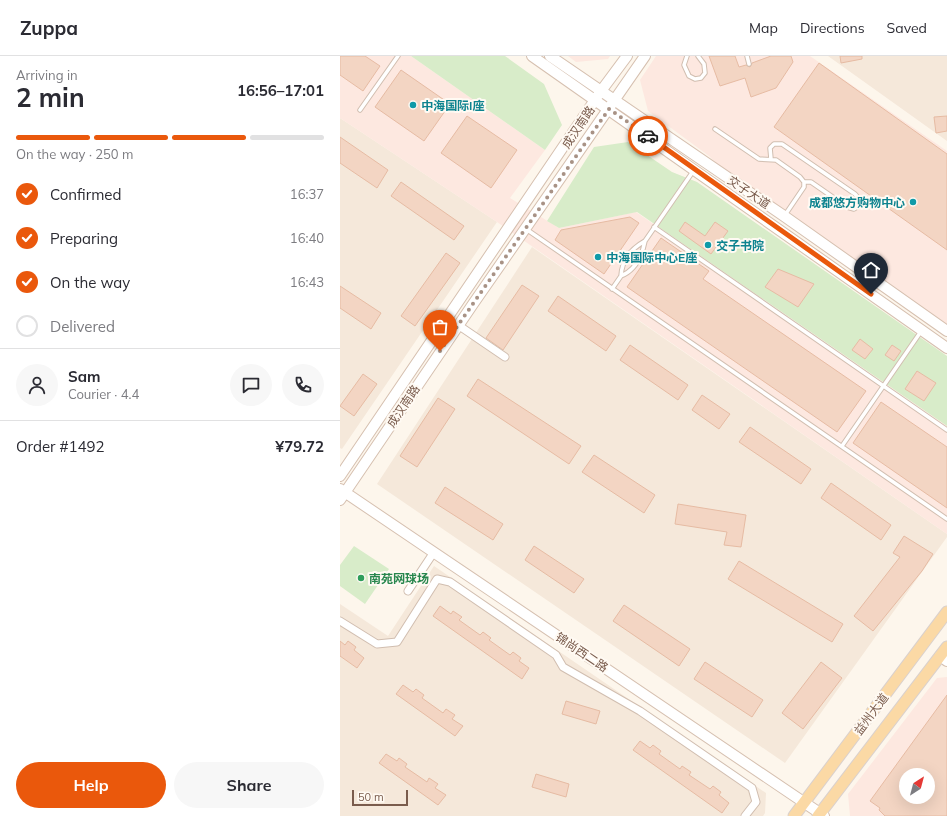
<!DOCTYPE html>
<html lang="en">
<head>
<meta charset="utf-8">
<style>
	:root { --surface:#fff; --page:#f7f7f7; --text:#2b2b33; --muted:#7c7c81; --line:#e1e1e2; --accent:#ea580c }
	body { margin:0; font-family:Mulish,"Noto Sans SC",sans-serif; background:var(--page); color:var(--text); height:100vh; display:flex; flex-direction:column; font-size:15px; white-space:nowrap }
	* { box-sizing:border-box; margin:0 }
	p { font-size:13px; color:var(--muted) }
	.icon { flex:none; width:22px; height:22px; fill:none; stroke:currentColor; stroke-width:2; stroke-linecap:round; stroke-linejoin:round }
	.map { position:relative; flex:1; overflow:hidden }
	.side { display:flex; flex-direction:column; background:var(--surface); width:340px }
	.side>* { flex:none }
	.needle { width:26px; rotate:36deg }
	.controls { position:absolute; left:559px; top:712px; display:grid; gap:8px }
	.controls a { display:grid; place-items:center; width:36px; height:36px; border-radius:50%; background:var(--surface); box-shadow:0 4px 16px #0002; font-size:20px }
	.scale { position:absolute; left:12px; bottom:10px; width:56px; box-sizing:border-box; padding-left:4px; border:2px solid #7a5c4d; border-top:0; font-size:11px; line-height:14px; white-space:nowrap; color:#7a5c4d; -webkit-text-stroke:3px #fffaf3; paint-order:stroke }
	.pin { position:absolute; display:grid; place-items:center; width:34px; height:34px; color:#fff; margin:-41px -17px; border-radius:50% 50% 50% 0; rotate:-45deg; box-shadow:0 0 4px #0007 }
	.pin .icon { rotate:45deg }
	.courier { position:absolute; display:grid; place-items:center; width:40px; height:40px; margin:-20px; border:3px solid #ea580c; border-radius:50%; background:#fff; color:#222; box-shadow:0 1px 5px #0007 }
	.overview em { font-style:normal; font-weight:700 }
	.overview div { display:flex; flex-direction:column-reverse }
	.overview { display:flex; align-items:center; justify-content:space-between; height:68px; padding:0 16px }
	h1 { font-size:26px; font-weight:700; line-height:30px }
	.bar { display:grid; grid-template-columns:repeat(4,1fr); gap:6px 4px; align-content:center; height:48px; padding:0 16px }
	.bar i { height:5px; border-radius:3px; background:var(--line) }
	.bar .active { background:var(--accent) }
	.bar p { grid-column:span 4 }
	.line { display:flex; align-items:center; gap:10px; padding:0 16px; border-top:1px solid var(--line) }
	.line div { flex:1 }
	.round { display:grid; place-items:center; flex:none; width:42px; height:42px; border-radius:21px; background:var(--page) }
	ol { padding:0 16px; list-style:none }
	li { display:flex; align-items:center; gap:12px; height:44px }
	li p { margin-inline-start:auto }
	li .icon { padding:4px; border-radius:50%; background:var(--accent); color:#fff; stroke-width:4 }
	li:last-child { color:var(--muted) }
	li i { width:22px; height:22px; border:2px solid var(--line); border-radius:50% }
	.button { display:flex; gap:8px; margin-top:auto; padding:8px 16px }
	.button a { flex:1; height:46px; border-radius:24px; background:var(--accent); color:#fff; font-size:16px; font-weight:700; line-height:46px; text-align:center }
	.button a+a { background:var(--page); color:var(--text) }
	header { display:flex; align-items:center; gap:24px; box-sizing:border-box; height:56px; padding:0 20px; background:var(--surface); border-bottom:1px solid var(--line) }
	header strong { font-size:19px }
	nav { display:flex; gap:22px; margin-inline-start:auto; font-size:14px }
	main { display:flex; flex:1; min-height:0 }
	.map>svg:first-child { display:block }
	.residential { fill:#f5e8da }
	.commercial { fill:#fde8e0; fill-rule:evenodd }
	.green { fill:#d8ecc9 }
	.building { fill:#f3d5c3; stroke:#e6bba3; fill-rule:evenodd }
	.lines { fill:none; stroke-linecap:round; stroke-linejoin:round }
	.lane-casing { stroke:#d1beb0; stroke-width:5.5 }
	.street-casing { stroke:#d1beb0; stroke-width:9 }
	.secondary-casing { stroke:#d6c0b0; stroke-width:12 }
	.primary-casing { stroke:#dad1cd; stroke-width:13 }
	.lane { stroke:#fff; stroke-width:3.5 }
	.street { stroke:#fff; stroke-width:7 }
	.secondary { stroke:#fff; stroke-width:10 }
	.primary { stroke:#fbd9a5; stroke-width:11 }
	.done { stroke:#a89285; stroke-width:4; stroke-dasharray:0 7.2 }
	.route { stroke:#ea580c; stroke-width:5 }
	.culture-dot { fill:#0f9aa8; stroke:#fffaf3; stroke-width:1.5 }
	.leisure-dot { fill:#2e9e5b; stroke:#fffaf3; stroke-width:1.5 }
	.labels { text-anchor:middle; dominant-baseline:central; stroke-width:4; stroke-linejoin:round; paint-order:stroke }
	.culture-label { font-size:12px; font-weight:bold; fill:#0d838f; stroke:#fffaf3; text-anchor:start }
	.street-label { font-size:12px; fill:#7a5c4d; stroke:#fffaf3 }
	.leisure-label { font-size:12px; font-weight:bold; fill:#27864d; stroke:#fffaf3; text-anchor:start }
</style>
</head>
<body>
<header>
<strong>Zuppa</strong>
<nav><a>Map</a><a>Directions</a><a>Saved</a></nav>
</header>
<main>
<section class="side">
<div class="overview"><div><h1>2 min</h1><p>Arriving in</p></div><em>16:56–17:01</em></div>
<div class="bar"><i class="active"></i><i class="active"></i><i class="active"></i><i></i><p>On the way · 250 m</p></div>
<ol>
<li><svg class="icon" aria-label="check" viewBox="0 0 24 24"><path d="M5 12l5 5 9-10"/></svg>Confirmed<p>16:37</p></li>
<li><svg class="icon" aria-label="check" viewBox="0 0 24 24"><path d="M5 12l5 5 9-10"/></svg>Preparing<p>16:40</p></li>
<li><svg class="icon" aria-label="check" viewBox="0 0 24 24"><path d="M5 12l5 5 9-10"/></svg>On the way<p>16:43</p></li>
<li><i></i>Delivered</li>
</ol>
<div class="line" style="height:72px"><a class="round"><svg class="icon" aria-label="person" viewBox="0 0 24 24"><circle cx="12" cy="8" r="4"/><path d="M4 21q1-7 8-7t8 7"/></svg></a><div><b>Sam</b><p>Courier · 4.4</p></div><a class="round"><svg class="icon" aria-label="chat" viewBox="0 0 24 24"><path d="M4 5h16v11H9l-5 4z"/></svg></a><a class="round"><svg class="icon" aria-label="phone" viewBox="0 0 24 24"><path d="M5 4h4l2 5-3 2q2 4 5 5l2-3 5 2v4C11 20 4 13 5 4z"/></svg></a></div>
<div class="line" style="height:52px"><div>Order #1492</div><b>¥79.72</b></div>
<div class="button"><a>Help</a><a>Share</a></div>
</section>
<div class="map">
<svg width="607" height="760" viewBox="0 0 607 760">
	<rect width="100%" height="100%" fill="#fdf6ec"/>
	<!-- residential -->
	<path class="residential" d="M488 0H607V85Z
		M0 62 157 166 2 393 0 392Z
		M192 191 607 478V481L445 707 37 428Z
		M94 510 426 737 425 757 423 760H0V548L48 580Z"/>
	<!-- commercial -->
	<path class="commercial" d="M0 0H71L205 94 170 142 219 172 296 156 607 370V478L157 166 0 62Z
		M228 0H270L268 3 236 6Z
		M316 0H470L607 95V269L386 117 369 100 308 55 300 24Z
		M607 621V760H510L508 738 597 622ZM566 719H588V741H566Z"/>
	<!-- green -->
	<path class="green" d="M71 0H165L204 28 222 69 205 94Z
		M288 86 332 116 357 126 607 300V370L297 156 219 172 207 165 254 91Z
		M14 490 49 513 25 548 0 530V509Z"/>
	<!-- building -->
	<path class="building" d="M0 0H25L40 10 23 35 0 19Z
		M369 0H395L399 11 406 9 410 11 412 7 431 0H451L453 6 436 32 411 41 405 22 380 30Z
		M500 0H522V3L501 7Z
		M479 7 607 98V194L434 71Z
		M61 14 110 48 84 85 35 51Z
		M127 60 177 94 151 132 101 97Z
		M607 60V75L596 77 594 61Z
		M0 81 48 114 37 132 0 107Z
		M61 126 124 170 114 184 51 140Z
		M290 161 299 167 264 218 215 184 221 174Z
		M345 166 365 180 375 166 388 175 371 198 339 175Z
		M321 182 369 215 363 223 526 335 497 376 287 231Z
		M106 197 120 207 75 270 61 260Z
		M438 213 474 228 458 251 425 231Z
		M182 229 199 240 163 294 146 282Z
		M0 230 41 257 31 273 0 252Z
		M218 240 276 280 266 295 208 255Z
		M520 283 533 293 525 303 512 294Z
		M290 289 348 329 338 344 280 304Z
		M552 289 561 295 554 305 545 299Z
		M577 315 596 327 584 345 565 333Z
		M23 318 37 328 14 360 0 350Z
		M138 323 241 390 229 408 127 340Z
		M362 339 390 358 379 373 352 354Z
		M98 342 115 353 77 411 60 400Z
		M541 346 607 391V452L513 387Z
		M410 371 471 413 461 428 399 386Z
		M254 399 315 439 304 457 242 416Z
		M491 427 551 469 541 484 481 442Z
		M105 431 163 468 153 484 95 447Z
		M338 448 406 459 401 491 384 489 387 476 335 468Z
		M564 480 593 498 582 515 533 575 514 560 560 501 553 497Z
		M194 490 244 523 234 537 185 504Z
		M399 505 503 568 492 586 388 523Z
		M284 549 350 593 339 610 273 565Z
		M100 550 111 558 113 555 122 561 119 564 140 579 143 576 151 582 149 584 170 599 173 596 181 602 179 605 189 612 182 623 93 560Z
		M0 585 5 589 8 585 16 591 14 594 24 602 17 612 0 600Z
		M365 606 423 644 412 661 354 623Z
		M481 606 502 622 463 673 442 657Z
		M63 629 73 636 76 633 84 639 82 642 103 657 106 653 115 659 112 663 123 670 115 680 56 638Z
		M607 639V760H545L539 754 540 752 530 745ZM566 719H588V741H566Z
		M226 645 260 655 256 668 222 658Z
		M300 685 310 692 313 689 321 695 319 698 340 713 342 710 351 716 349 719 370 733 373 730 381 736 379 739 389 747 382 757 293 694Z
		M46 698 57 705 59 702 67 708 65 711 87 726 89 722 98 728 95 732 106 739 98 749 39 707Z
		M196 718 229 728 226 741 192 731Z"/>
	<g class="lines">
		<defs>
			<path id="lane" d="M347 0 344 9 349 20 355 23 361 22 365 17 364 8 358 0
				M407 0 409 8
				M20 54 58 0
				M375 73 419 103 436 104 460 121 464 126V131L445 159
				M431 103 430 92 434 88H442L515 138 521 145 519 150 514 153 507 151 471 126H464
				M314 171 607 374
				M186 173 607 463
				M305 185C302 200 296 214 281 220 282 203 291 193 305 185L354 114
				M272 233 281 220
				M502 390 582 274"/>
			<path id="street" d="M118 269 165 301
				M68 535 94 496
				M0 565 37 588 57 586 97 523 110 526 216 599 223 611 300 655 412 732 416 746 405 760"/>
			<path id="secondary" d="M192 0 607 292
				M210 0 444 160 607 275
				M0 420 261 35 287 0
				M0 433 484 760
				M0 444 133 248 305 0
				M600 600 607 605"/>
			<path id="primary" d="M454 760 607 556
				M478 760 607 591"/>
		</defs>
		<!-- lane casing -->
		<use href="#lane" class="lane-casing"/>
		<!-- street casing -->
		<use href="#street" class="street-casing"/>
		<!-- secondary casing -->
		<use href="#secondary" class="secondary-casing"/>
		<!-- primary casing -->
		<use href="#primary" class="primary-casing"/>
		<!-- lane -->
		<use href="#lane" class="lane"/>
		<!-- street -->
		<use href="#street" class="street"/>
		<!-- secondary -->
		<use href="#secondary" class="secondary"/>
		<!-- primary -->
		<use href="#primary" class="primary"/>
	</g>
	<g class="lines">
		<!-- done -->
		<path class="done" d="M100 295 269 53 308 80"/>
		<!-- route -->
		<path class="route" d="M308 80 531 238"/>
	</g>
	<!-- markers -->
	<g class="culture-dot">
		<circle cx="73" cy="49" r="4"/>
		<circle cx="573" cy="146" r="4"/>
		<circle cx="368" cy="189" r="4"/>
		<circle cx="258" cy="201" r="4"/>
	</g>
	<circle class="leisure-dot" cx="21" cy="522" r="4"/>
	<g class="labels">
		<!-- culture labels -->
		<g class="culture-label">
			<text x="81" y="49">中海国际I座</text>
			<text x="565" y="146" text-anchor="end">成都悠方购物中心</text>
			<text x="376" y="189">交子书院</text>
			<text x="266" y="201">中海国际中心E座</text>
		</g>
		<!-- street labels -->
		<g class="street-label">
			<text transform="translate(238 71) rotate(-56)">成汉南路</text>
			<text transform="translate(409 136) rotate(34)">交子大道</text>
			<text transform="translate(63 350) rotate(-56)">成汉南路</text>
			<text transform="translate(242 596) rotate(34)">锦尚西二路</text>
			<text transform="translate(531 658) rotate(-53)">益州大道</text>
		</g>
		<!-- leisure labels -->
		<g class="leisure-label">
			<text x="29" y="522">南苑网球场</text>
		</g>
	</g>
</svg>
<div class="controls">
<a><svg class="needle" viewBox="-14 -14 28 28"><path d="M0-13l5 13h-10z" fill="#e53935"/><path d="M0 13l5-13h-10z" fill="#7c7c81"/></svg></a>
</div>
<div class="scale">50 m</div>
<div class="pin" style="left:100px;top:295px;background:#ea580c"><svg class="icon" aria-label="bag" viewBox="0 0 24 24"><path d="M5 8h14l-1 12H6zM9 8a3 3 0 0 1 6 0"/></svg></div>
<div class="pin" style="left:531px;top:238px;background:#1f2937"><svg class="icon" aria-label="home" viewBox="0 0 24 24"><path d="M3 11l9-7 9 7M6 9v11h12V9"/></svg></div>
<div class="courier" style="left:308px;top:80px"><svg class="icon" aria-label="car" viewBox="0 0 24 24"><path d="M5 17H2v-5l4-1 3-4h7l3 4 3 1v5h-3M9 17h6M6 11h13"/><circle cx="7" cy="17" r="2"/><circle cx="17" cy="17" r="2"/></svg></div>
</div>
</main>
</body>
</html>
